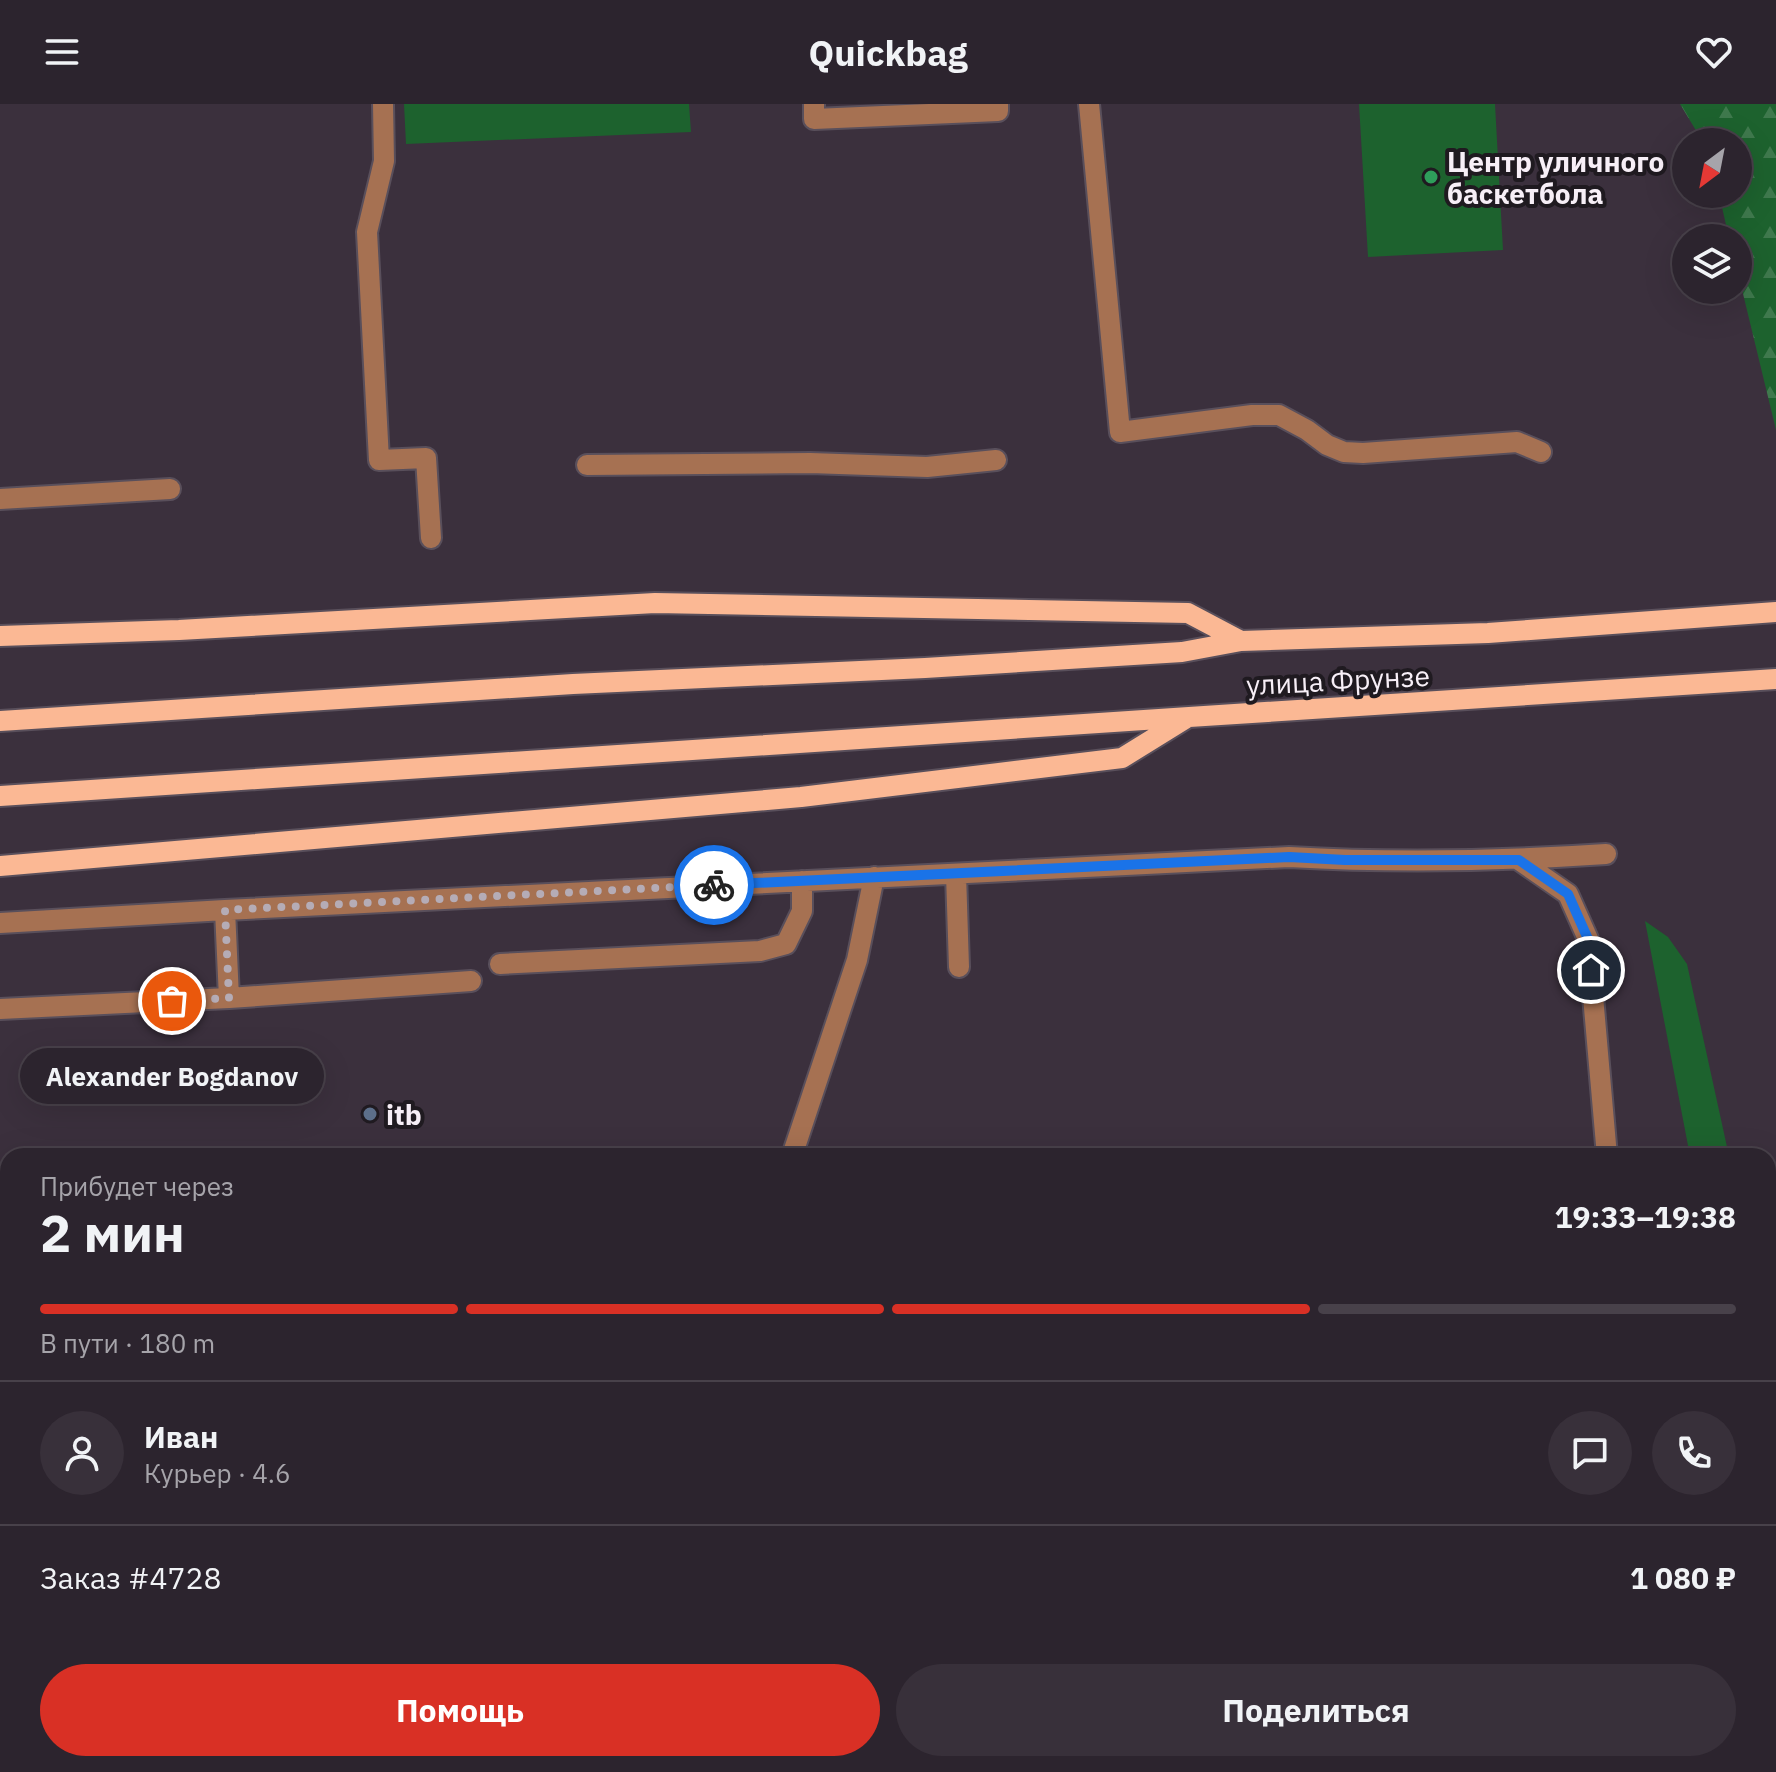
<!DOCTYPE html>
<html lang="ru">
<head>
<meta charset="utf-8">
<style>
	:root { --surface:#2c242e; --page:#38303a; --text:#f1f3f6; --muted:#a6a4aa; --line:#48414a; --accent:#d93025 }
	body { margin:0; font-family:"IBM Plex Sans",sans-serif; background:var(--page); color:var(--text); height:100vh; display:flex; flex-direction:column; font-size:30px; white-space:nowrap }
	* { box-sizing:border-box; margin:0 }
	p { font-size:26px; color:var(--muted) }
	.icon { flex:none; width:44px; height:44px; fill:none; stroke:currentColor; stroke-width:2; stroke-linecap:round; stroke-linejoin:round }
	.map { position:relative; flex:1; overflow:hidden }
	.panel { position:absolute; left:0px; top:1044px; width:1776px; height:624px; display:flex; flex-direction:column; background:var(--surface); border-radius:24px 24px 0 0; box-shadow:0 8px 32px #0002,0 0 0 2px var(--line) }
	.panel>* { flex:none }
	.needle { width:52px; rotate:212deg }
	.tools { position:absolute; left:1672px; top:24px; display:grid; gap:16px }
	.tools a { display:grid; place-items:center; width:80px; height:80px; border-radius:50%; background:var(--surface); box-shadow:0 8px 32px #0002,0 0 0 2px var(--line); font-size:40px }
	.pin { position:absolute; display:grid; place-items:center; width:68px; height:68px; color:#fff; margin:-34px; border:4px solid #fff; border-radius:50%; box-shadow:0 2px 8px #0007 }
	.courier { position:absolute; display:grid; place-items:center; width:80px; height:80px; margin:-40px; border:6px solid #1a73e8; border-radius:50%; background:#fff; color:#222; box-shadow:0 2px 10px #0007 }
	.bubble { position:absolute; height:56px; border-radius:28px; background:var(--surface); box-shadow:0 8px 32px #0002,0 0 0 2px var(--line); font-size:26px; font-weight:800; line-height:56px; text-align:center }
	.summary em { font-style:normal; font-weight:800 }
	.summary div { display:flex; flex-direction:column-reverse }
	.summary { display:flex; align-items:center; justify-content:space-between; height:136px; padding:0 40px }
	h1 { font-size:52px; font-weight:800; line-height:60px }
	.bar { display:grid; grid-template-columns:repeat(4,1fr); gap:12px 8px; align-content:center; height:96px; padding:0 40px }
	.bar i { height:10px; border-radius:6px; background:var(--line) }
	.bar .current { background:var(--accent) }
	.bar p { grid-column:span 4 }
	.line { display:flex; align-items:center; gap:20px; padding:0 40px; border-top:2px solid var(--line) }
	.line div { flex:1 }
	.round { display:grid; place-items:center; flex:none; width:84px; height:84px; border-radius:42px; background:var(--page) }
	.primary-button { display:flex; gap:16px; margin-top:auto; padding:16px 40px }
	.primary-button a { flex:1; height:92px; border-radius:48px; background:var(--accent); color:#fff; font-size:32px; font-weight:800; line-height:92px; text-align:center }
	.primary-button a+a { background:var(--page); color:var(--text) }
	header { display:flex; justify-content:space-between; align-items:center; height:104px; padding:0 40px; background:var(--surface); font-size:36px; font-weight:800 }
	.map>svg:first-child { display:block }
	.grass { fill:#1d622e }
	.forest { fill:url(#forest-firs) }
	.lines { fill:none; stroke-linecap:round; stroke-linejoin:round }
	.minor-casing { stroke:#594f5b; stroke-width:24 }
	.major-casing { stroke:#594f5b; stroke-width:24 }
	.minor { stroke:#a67152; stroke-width:20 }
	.major { stroke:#fbb894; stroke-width:20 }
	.done { stroke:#b5acb6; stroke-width:8; stroke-dasharray:0 14.4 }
	.route { stroke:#1a73e8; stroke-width:10 }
	.leisure-dot { fill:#2e9e5b; stroke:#1f1a20; stroke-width:3 }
	.service-dot { fill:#5c6f8a; stroke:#1f1a20; stroke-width:3 }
	.labels { text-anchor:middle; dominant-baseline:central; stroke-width:8; stroke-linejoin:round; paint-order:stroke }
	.poi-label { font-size:28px; font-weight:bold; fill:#f7eff7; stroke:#1f1a20; text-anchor:start }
	.street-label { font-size:28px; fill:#f7eff7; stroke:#1f1a20 }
</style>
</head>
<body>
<header><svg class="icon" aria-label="menu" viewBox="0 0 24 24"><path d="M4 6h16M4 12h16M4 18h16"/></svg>Quickbag<svg class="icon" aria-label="heart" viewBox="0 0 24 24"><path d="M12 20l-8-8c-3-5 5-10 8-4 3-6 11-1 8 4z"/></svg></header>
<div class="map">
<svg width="1776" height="1668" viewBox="0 0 1776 1668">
	<defs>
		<pattern id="forest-firs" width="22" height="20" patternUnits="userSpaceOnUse" patternTransform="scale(2)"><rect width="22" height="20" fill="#1d622e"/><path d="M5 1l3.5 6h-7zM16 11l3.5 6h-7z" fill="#3f794d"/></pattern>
	</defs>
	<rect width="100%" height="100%" fill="#3b303d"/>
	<!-- grass -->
	<path class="grass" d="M404 0H689L691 28 406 40Z
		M1359 0H1495L1503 146 1368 153Z
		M1645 817 1668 833 1687 860 1729 1052H1690Z
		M1776 1342V1516L1768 1477V1343Z
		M1159 1660H1288L1289 1668H1159Z"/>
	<!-- forest -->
	<path class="forest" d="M1680 0H1776V326L1738 169V134H1729L1719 90H1738V38H1703Z
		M604 1660H1150V1668H604Z
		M1478 1660H1738L1740 1668H1479Z"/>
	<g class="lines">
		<defs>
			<path id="minor" d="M383 0 384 57 367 128 379 356 426 354 431 434
				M814 0V15L998 7V0
				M1089 0 1120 328 1252 311H1279L1307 326 1327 341 1344 348 1363 349 1517 338 1541 348
				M587 361 810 359 927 363 996 356
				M0 395 170 385
				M1519 756 1568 790 1588 835 1607 1052
				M956 770 959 863
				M225 806 229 894
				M0 819 225 806 1289 753C1395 759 1501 757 1606 750
				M500 860 760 847 786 840 802 807V777
				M0 905 229 894 471 877
				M792 1052 857 856 874 773
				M0 1366H8
				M1768 1596 1776 1640
				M206 1660V1668
				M282 1660V1668
				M1365 1660V1668"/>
			<path id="major" d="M0 532 179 526 655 499 1188 509 1241 537
				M0 617 573 580 925 564 1182 548 1241 537 1488 529 1776 508
				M0 692 1189 613 1776 575
				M0 762 801 693 1122 654 1185 615"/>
		</defs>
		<!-- minor casing -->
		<use href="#minor" class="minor-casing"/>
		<!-- major casing -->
		<use href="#major" class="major-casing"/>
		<!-- minor -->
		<use href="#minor" class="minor"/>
		<!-- major -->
		<use href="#major" class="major"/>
	</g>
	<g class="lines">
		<!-- done -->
		<path class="done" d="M172 897 229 894 225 806 714 781"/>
		<!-- route -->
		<path class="route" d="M714 781 1289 753 1345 756H1519L1568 790 1588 835 1591 866"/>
	</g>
	<!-- markers -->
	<circle class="leisure-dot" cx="1431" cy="73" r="8"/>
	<circle class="service-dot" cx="370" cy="1010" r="8"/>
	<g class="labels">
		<!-- poi labels -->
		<g class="poi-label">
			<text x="1447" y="57">Центр уличного<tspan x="1447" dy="32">баскетбола</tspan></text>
			<text x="386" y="1010">itb</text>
		</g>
		<!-- street labels -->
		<g class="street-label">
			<text transform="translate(1338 576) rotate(-3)">улица Фрунзе</text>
		</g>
	</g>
</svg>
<div class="tools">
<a><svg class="needle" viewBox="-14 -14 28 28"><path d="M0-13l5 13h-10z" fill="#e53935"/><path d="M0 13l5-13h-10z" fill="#a6a4aa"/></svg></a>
<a><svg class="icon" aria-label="layers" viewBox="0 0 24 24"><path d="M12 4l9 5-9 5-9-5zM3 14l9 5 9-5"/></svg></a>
</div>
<div class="pin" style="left:172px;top:897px;background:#ea580c"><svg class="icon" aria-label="bag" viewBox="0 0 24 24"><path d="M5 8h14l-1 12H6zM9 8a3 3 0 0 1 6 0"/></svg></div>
<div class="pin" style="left:1591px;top:866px;background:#1f2937"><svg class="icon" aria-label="home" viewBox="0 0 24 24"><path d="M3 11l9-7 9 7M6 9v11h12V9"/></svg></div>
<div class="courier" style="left:714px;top:781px"><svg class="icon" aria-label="bike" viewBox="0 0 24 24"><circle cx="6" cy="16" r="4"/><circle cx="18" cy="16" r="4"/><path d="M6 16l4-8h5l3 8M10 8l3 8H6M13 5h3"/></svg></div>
<div class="bubble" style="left:20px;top:944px;width:304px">Alexander Bogdanov</div>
<section class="panel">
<div class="summary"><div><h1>2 мин</h1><p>Прибудет через</p></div><em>19:33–19:38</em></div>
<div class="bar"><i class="current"></i><i class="current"></i><i class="current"></i><i></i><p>В пути · 180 m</p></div>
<div class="line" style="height:144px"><a class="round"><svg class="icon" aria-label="person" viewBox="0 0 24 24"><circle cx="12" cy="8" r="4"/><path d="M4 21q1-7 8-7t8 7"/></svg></a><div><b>Иван</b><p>Курьер · 4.6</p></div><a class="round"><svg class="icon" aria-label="chat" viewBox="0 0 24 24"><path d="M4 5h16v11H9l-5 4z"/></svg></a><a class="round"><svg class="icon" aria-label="phone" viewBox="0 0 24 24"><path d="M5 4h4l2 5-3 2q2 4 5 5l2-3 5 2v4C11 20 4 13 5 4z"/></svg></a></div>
<div class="line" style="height:104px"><div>Заказ #4728</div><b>1 080 ₽</b></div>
<div class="primary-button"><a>Помощь</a><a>Поделиться</a></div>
</section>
</div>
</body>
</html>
